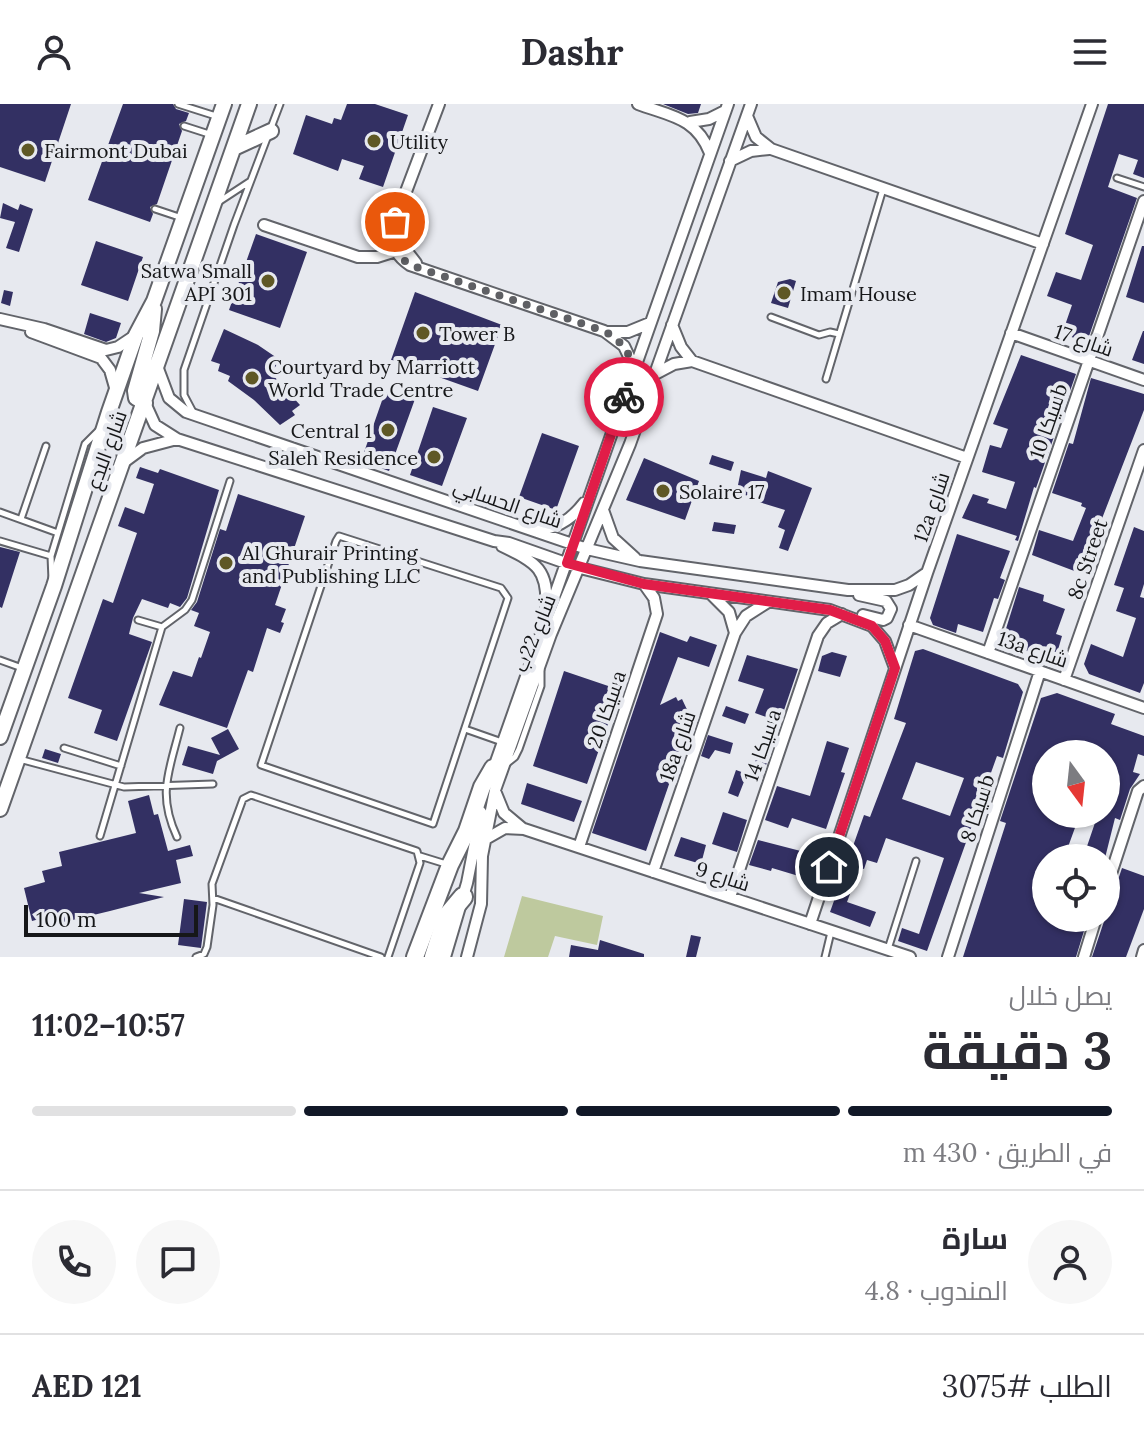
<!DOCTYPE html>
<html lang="ar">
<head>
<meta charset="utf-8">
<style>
	:root { --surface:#fff; --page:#f7f7f7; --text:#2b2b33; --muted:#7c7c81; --line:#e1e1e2; --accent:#111827 }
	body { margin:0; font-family:Lora,Cairo,serif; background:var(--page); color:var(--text); direction:rtl; height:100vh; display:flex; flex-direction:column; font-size:30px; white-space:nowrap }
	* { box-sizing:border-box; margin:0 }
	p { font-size:26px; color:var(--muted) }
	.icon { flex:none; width:44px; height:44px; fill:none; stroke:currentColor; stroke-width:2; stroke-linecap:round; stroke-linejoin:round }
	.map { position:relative; height:853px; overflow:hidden; direction:ltr }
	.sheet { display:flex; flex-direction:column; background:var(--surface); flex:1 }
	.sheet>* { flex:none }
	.needle { width:52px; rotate:165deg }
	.tools { position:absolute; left:1032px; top:636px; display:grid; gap:16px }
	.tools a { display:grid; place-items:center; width:88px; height:88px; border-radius:50%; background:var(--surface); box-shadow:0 2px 6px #0004; font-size:40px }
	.scale { position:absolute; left:24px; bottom:20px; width:174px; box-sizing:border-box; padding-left:8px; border:4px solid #161719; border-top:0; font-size:22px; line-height:28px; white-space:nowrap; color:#161719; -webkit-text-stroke:6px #e7e9ef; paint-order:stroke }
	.pin { position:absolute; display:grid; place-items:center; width:68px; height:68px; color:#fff; margin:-34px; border:4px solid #fff; border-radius:50%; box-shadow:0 2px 8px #0007 }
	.courier { position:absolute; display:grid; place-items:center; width:80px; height:80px; margin:-40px; border:6px solid #e11d48; border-radius:50%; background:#fff; color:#222; box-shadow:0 2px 10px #0007 }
	.headline em { font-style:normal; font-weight:700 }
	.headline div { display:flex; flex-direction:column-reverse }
	.headline { display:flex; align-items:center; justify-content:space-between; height:136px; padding:0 32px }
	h1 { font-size:52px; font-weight:700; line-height:60px }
	.bar { display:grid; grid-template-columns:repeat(4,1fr); gap:12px 8px; align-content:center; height:96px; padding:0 32px }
	.bar i { height:10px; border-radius:6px; background:var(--line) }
	.bar .on { background:var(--accent) }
	.bar p { grid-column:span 4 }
	.line { display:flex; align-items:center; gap:20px; padding:0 32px; border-top:2px solid var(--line) }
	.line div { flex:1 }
	.round { display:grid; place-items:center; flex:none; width:84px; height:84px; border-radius:42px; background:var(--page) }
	header { display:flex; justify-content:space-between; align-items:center; height:104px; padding:0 32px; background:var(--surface); font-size:36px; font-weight:700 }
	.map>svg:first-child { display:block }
	.green { fill:#bec99e }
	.building { fill:#333063; fill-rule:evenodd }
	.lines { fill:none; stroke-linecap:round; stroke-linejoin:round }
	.lane-casing { stroke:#62646a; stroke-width:9 }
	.street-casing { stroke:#62646a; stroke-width:14 }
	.secondary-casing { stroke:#62646a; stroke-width:18 }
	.primary-casing { stroke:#62646a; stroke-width:20 }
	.highway-casing { stroke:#62646a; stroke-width:22 }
	.lane { stroke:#fff; stroke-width:5 }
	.street { stroke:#fff; stroke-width:10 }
	.secondary { stroke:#fff; stroke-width:14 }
	.primary { stroke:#fff; stroke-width:16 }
	.highway { stroke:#fff; stroke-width:18 }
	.done { stroke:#5f6064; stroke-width:8; stroke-dasharray:0 14.4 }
	.route { stroke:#e11d48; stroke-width:10 }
	.poi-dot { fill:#5f5825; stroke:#e7e9ef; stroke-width:3 }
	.labels { text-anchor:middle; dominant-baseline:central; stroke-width:8; stroke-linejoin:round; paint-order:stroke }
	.poi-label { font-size:20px; fill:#161719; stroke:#e7e9ef; text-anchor:start }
	.street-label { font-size:20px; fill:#161719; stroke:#e7e9ef }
</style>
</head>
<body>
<header><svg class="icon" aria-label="menu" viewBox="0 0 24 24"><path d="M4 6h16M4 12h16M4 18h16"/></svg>Dashr<svg class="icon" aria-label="person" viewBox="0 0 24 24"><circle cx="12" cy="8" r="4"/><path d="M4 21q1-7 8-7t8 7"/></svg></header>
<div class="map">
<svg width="1144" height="853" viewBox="0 0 1144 853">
	<rect width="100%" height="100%" fill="#e7e9ef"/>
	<!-- green -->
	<path class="green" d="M522 792 603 812 597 841 555 832 548 853H504Z"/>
	<!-- building -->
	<path class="building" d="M0 0H71L45 78 0 63Z
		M123 0H173L176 5 189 9 186 17 179 20 182 27 157 100 150 103 153 110 150 118 88 96Z
		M347 0H375L408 11 383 83 359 75 364 62 342 55 338 67 293 50 306 11 332 20 334 14 341 16Z
		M663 0H701L698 9 688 10Z
		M1108 0H1144V74L1133 70 1138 56 1119 50 1108 83 1137 94 1087 238 1062 230 1072 201 1047 192 1056 168 1081 176 1093 141 1065 130Z
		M3 99 18 106 20 100 33 105 19 148 6 144 15 118 0 114Z
		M256 130 307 148 280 224 229 206Z
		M96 137 143 153 128 197 81 181Z
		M1142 142H1144V199L1126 193Z
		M790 175 796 177 788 204 771 199 778 178Z
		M4 186 13 188 10 202 1 199Z
		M415 188 502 221 478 287 391 256Z
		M90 209 121 219 116 234 106 238 84 230Z
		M224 225 258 241 280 256 271 269 300 301 292 307 295 311 280 321 254 296 228 277 230 272 218 267 220 260 211 257Z
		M1143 227H1144V260L1132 256Z
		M1021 251 1076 270 1036 384 1034 383 1018 437 1015 436 1017 432 962 414 973 390 989 395 987 399 1006 405 1015 378 982 368 990 341 1001 344 1008 325 993 320Z
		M1091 274 1144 290V306L1091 443 1094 444 1085 471 1032 451 1039 426 1073 437 1086 404 1081 402 1082 399 1052 389 1069 339 1073 340Z
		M386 285 415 295 389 367 361 357Z
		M433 303 467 314 442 382 410 371Z
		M542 329 579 342 556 406 519 393Z
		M712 351 734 358 731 367 709 360Z
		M644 354 699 377 685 416 626 396Z
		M140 363 158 369 160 365 219 386 187 494 180 503 170 499 168 504 142 495 133 514 129 530 152 538 117 637 94 629 102 606 68 594 103 495 113 499 137 429 118 422 125 403 144 410 154 380 136 374Z
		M741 366 766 374 768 367 812 384 788 447 779 444 785 426 778 423 785 406 736 391Z
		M238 390 305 412 275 501 286 505 281 518 284 519 280 529 267 524 253 568 248 566 227 624 159 601 173 567 192 573 199 553 201 554 210 528 194 522 199 509 191 506 197 498 220 425 226 427Z
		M714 418 736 421 734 430 712 427Z
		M1134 423 1144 427V480L1140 493 1144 494V579L1140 589 1089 570 1084 560 1091 540 1123 553 1136 514 1116 507 1124 484 1114 481Z
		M957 430 1010 447 1000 474 1005 476 998 495 994 494 983 528 958 520 956 529 933 521 930 514Z
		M0 443 20 448 2 504 0 503Z
		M1019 483 1044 491 1043 497 1065 505 1056 530 1062 532 1055 556 1027 547 1025 551 1000 544Z
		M660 528 687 538 690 532 717 541 709 563 678 553 660 601 676 593 678 597 682 595 691 614 687 616 689 620 682 623 686 631 646 747 592 729Z
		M923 545 1018 580 1023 588 1003 654 997 652 927 847 898 837 902 824 919 830 944 754 886 734 877 759 867 756 864 765 847 759 864 711 870 713 906 619 894 615 915 547ZM916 658 964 674 950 712 902 695Z
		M832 548 847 552 840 573 818 567 822 552Z
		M747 551 798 565 780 618 755 609 764 585 738 577Z
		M564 567 623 587 619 598 616 597 587 680 533 662Z
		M1057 589 1115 610 1111 620 1144 632V652L1138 650 1133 668 1140 670 1130 685 1120 716 1115 714 1105 754H1083L1098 710H1106V684L1109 674 1106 672V650H1046V710H1080L1064 754H1046V814H1088L1076 853H963L1006 719 1000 717 1041 594Z
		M726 602 749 610 745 620 722 612Z
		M228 625 239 645 217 657 213 670 182 661 188 642 220 651 211 634Z
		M708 631 733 639 730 650 715 646 709 655 701 652Z
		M827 637 849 644 841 668 845 669 826 725 792 714 788 724 765 716 777 682 810 692Z
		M45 645 61 650 58 659 42 654Z
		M756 655 767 658 762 674 751 671Z
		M736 666 747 670 738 693 728 689Z
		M527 679 582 697 574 718 521 700Z
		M149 691 154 711 158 710 168 747 190 741 193 752 176 756 181 779 139 789 164 793 110 807 56 820 54 811 32 817 24 784 45 778 42 767 62 762 59 748 136 729 128 697Z
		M723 708 747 716 737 748 712 740Z
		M681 733 706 741 701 760 674 752Z
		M758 736 820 752 812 776 772 764 771 767 749 761Z
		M1122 764 1144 772V805L1126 853H1092Z
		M840 780 848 783 846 789 850 790 847 798 876 808 870 823 830 808Z
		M184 795 207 798 201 844 178 841Z
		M691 831 701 833 696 853H686Z
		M600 836 644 850V853H569L571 841 598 846Z"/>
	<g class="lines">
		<defs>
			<path id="lane" d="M178 0 219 13
				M184 22 212 31
				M1117 74 1144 83
				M217 99 249 78
				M155 105 182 114
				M771 213 819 231 830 228 839 230
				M826 275 883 85
				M193 308 184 291V266L234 121 280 0
				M0 408 58 429
				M21 415 46 342
				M339 432 501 484 508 494 433 720 261 661 336 437Z
				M0 437 51 452
				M52 476 51 452 85 340 99 326
				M138 516 162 523
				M0 556 22 564
				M465 625 502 638
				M64 644 121 662
				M19 655 124 683 213 680
				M505 661 515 653 519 645 541 582V566
				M100 732 162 523 185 506 192 496 230 377
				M177 733C157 690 169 668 180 624
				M420 752 446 760
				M213 794 381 853
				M888 845 916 757
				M196 853 204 850 207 843 213 801 212 780 243 695 251 691 417 747 420 759 388 853
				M825 853 831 828"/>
			<path id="street" d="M439 0 393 122C390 139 396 152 410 161L604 227 624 242 634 263
				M638 0C670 12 696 13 710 49
				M747 12 756 33 771 45 1043 140
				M690 18 709 15 725 7
				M730 57 751 47 769 45
				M400 117 402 141 416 159
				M264 121 358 153H377L396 147
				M0 215 44 225 106 246 118 243 136 231
				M672 221 681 243 692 257
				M31 228 101 254 110 266 116 287
				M606 228H628L650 219
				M1011 229 1144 276
				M157 262 169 294 186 308 587 445 640 457 848 486H895L909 481 925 470
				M655 270 674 260 692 257 967 354
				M145 299 155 321 177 335 494 437 509 439 580 464 644 480 830 506 872 522 885 537 895 564
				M124 358 143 344 177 335
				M603 406 613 434 635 454
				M534 426C556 426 571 416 584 399
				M502 442C537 459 549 465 546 507
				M712 491 729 508 735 529
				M859 491 886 497 891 505 887 514 883 516 863 511
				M909 521 1144 604
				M988 549 1144 97
				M1064 576 1144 346
				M492 669 728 0
				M495 687 504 709 522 724
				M484 736 505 724 524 725 910 853
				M579 743 657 510 654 494 644 480
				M653 768 735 529 746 512 768 498
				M1106 785 1138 687 1144 682
				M730 793 818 532 827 519 842 510
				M810 820 927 469 1092 0
				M445 853 467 779 481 708
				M467 853 481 800 482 752 495 686 551 530 630 340 751 0
				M948 853 1040 567
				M1084 853 1096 814
				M1142 853 1144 846"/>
			<path id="secondary" d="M234 44 271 27
				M145 299 136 294 135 287 152 227 154 205
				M0 633 54 482 109 308 136 231 154 197 224 0
				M0 705 249 0"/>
			<path id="primary" d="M415 853 450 761 467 727 482 683 493 664"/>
			<path id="highway" d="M434 853 447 812 463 793"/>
		</defs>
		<!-- lane casing -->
		<use href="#lane" class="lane-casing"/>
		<!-- street casing -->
		<use href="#street" class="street-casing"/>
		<!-- secondary casing -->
		<use href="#secondary" class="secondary-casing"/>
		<!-- primary casing -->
		<use href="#primary" class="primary-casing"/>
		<!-- highway casing -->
		<use href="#highway" class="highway-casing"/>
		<!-- lane -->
		<use href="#lane" class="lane"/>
		<!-- street -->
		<use href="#street" class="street"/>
		<!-- secondary -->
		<use href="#secondary" class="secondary"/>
		<!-- primary -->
		<use href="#primary" class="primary"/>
		<!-- highway -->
		<use href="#highway" class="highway"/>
	</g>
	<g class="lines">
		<!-- done -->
		<path class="done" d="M395 118C389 136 394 150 410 161L604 227C620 236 628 246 634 263L624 293"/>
		<!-- route -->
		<path class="route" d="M624 293 567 459 644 480 830 506 872 522 885 537 895 564 829 763"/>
	</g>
	<!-- markers -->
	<g class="poi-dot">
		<circle cx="374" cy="37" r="8"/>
		<circle cx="28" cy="46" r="8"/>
		<circle cx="268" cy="177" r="8"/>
		<circle cx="784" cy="189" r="8"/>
		<circle cx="423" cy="229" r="8"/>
		<circle cx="252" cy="274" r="8"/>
		<circle cx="388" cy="326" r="8"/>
		<circle cx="434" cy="353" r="8"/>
		<circle cx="663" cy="387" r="8"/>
		<circle cx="226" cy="459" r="8"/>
	</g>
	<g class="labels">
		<!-- poi labels -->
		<g class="poi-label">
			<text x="390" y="37">Utility</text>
			<text x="44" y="46">Fairmont Dubai</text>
			<text x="252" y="166" text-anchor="end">Satwa Small<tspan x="252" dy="23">API 301</tspan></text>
			<text x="800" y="189">Imam House</text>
			<text x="439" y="229">Tower B</text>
			<text x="268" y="262">Courtyard by Marriott<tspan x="268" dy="23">World Trade Centre</tspan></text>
			<text x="372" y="326" text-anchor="end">Central 1</text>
			<text x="418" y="353" text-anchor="end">Saleh Residence</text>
			<text x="679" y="387">Solaire 17</text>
			<text x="242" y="448">Al Ghurair Printing<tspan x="242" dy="23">and Publishing LLC</tspan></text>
		</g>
		<!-- street labels -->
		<g class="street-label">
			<text transform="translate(1084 236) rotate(19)">شارع 17</text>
			<text transform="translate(1048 317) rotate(-71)">سيكا 10b</text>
			<text transform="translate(106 346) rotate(-70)">شارع البدع</text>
			<text transform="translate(508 399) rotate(19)">شارع الحسابي</text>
			<text transform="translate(931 403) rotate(-71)">12a شارع</text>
			<text transform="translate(1087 455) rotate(-71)">8c Street</text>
			<text transform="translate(534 529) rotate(-68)">شارع 22ب</text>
			<text transform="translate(1033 545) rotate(19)">13a شارع</text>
			<text transform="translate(606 605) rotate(-71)">سيكا 20a</text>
			<text transform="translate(762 641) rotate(-71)">سيكا 14a</text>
			<text transform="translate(677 642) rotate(-71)">18a شارع</text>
			<text transform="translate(977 704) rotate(-72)">سيكا 8b</text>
			<text transform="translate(723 772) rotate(18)">شارع 9</text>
		</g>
	</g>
</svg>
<div class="tools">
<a><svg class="needle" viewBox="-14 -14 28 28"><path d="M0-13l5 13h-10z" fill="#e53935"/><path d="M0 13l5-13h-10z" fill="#7c7c81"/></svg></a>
<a><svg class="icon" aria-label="locate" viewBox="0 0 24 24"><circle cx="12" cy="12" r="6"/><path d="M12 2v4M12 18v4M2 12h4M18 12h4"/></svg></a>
</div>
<div class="scale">100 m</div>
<div class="pin" style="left:395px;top:118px;background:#ea580c"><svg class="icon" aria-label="bag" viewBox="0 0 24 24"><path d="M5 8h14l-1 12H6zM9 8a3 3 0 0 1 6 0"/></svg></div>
<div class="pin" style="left:829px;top:763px;background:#1f2937"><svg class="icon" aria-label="home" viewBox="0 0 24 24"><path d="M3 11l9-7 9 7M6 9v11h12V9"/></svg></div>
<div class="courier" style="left:624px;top:293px"><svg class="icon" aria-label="bike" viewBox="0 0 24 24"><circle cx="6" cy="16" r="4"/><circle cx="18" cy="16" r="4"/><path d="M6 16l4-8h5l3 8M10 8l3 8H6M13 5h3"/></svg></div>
</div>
<section class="sheet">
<div class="headline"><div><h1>3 دقيقة</h1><p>يصل خلال</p></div><em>10:57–11:02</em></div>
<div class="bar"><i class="on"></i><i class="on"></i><i class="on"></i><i></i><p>في الطريق · 430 m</p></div>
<div class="line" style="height:144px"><a class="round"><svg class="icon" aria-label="person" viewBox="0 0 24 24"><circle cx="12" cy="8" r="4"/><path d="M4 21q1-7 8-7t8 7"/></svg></a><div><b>سارة</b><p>المندوب · 4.8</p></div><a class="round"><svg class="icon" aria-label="chat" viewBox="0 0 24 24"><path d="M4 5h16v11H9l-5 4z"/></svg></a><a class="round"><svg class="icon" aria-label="phone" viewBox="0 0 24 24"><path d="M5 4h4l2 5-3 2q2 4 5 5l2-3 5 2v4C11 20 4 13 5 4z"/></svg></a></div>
<div class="line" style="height:104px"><div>الطلب #3075</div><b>AED 121</b></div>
</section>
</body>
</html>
